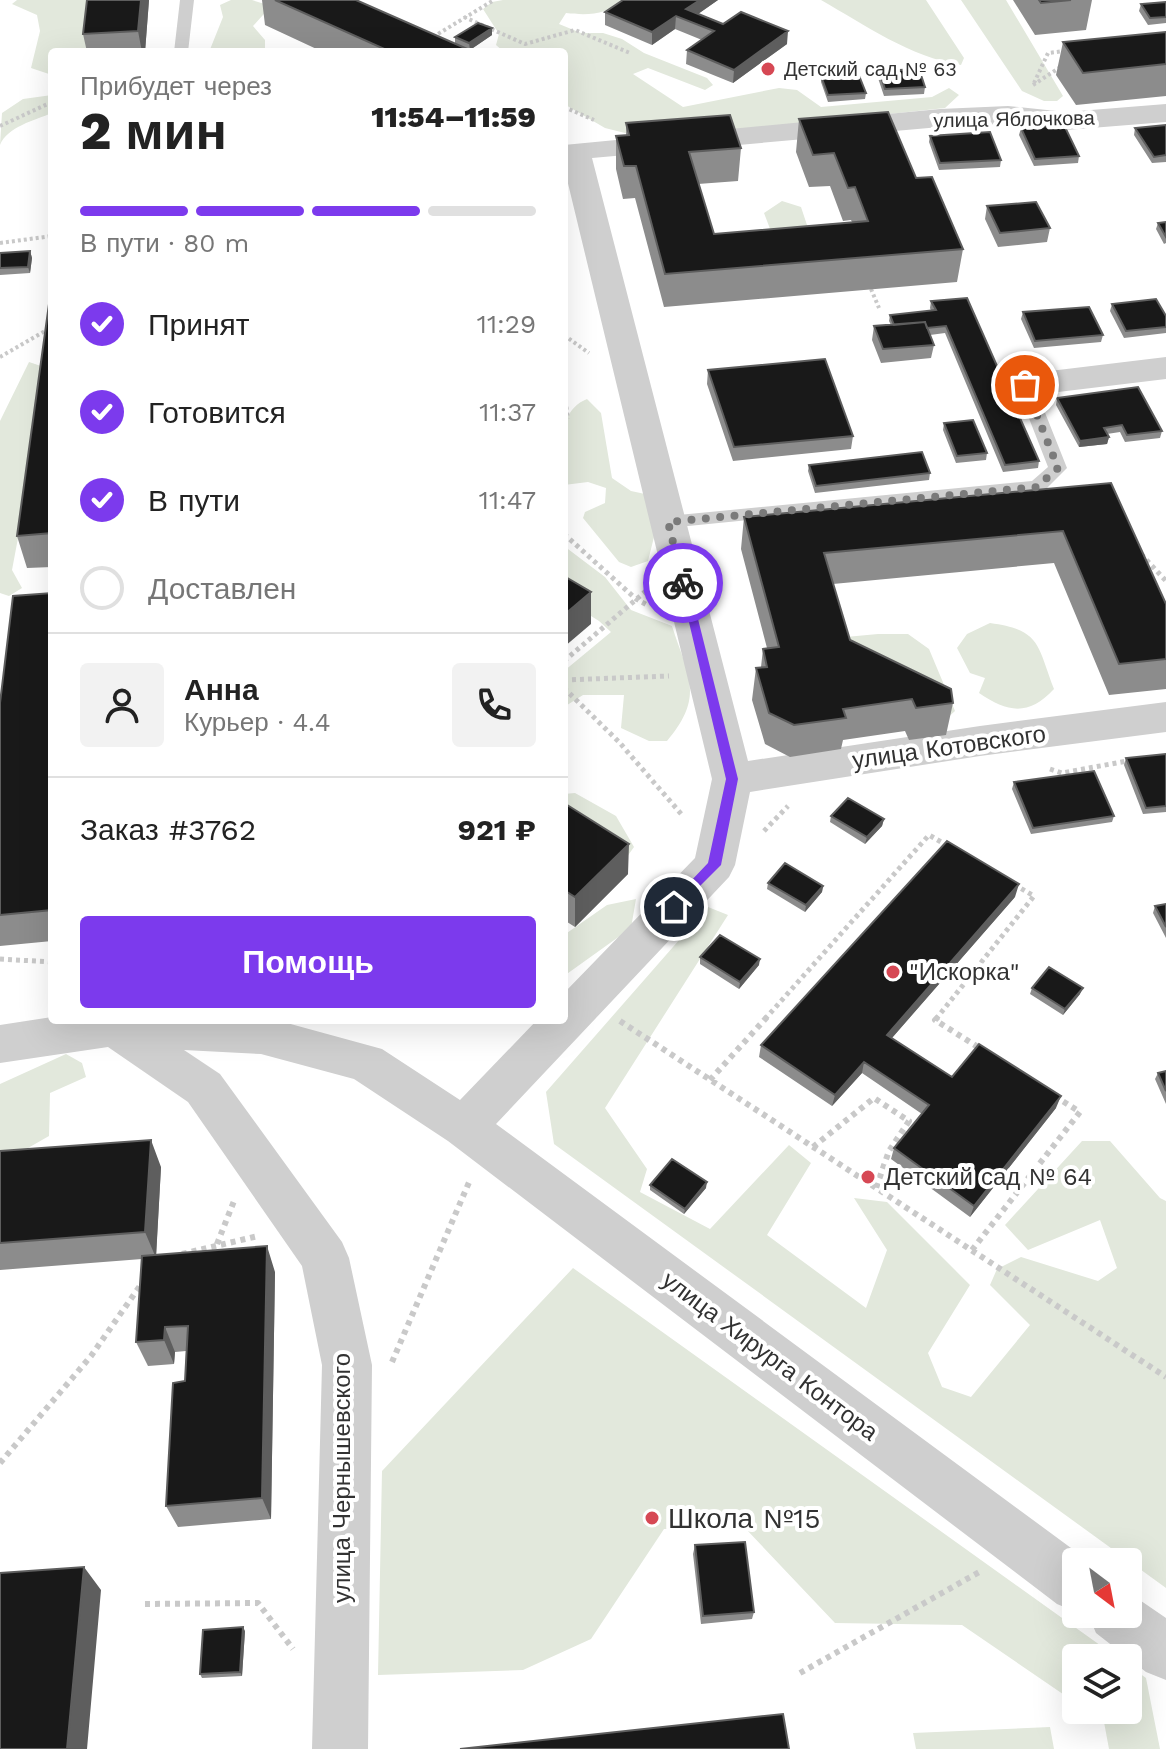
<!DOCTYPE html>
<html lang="ru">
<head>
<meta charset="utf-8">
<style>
	:root { --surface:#fff; --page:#f2f2f2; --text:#222; --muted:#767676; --line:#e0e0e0; --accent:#7c3aed }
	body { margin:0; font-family:"Work Sans",sans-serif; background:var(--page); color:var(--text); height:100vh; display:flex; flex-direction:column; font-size:30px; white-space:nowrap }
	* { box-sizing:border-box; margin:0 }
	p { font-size:26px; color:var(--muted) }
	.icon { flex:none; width:44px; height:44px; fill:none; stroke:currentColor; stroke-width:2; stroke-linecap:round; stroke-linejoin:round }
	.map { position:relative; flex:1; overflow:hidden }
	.details { position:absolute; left:48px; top:48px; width:520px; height:976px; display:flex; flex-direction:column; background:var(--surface); border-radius:8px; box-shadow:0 8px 32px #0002 }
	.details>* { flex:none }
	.needle { width:52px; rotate:148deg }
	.tools { position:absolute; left:1062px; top:1548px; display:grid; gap:16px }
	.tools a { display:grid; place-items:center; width:80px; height:80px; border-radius:8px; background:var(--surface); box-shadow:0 8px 32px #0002; font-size:40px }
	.pin { position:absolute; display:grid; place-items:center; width:68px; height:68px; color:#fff; margin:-34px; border:4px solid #fff; border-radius:50%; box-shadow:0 2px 8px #0007 }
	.courier { position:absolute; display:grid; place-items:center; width:80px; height:80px; margin:-40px; border:6px solid #7c3aed; border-radius:50%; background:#fff; color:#222; box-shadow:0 2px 10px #0007 }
	.head em { font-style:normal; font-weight:800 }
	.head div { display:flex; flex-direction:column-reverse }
	.head { display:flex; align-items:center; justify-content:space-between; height:136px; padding:0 32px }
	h1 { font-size:52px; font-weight:800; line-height:60px }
	.bar { display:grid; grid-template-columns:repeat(4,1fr); gap:12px 8px; align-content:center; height:96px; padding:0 32px }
	.bar i { height:10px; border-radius:6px; background:var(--line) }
	.bar .on { background:var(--accent) }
	.bar p { grid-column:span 4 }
	.line { display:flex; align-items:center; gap:20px; padding:0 32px; border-top:2px solid var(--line) }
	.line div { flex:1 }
	.round { display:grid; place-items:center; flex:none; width:84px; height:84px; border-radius:8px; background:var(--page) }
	ol { padding:0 32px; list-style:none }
	li { display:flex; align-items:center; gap:24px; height:88px }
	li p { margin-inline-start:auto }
	li .icon { padding:8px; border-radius:50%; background:var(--accent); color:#fff; stroke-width:4 }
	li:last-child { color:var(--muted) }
	li i { width:44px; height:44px; border:4px solid var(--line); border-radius:50% }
	.button { display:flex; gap:16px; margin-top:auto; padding:16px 32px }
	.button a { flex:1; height:92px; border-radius:8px; background:var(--accent); color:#fff; font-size:32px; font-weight:800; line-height:92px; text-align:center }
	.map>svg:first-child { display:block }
	.green { fill:#e2e8dc }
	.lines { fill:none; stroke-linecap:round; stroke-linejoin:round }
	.path-far2 { stroke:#c9c9c9; stroke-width:4; stroke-dasharray:3 3; stroke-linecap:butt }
	.path-far1 { stroke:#c9c9c9; stroke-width:5; stroke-dasharray:4 4; stroke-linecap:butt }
	.path { stroke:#c9c9c9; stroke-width:6; stroke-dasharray:5 5; stroke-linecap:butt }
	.lane { fill:#cfcfcf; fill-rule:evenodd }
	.street { fill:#cfcfcf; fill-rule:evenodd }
	.wall { fill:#8c8c8c }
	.shaded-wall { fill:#5e5e5e }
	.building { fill:#191919; stroke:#5e5e5e; stroke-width:2 }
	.route { fill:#7c3aed }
	.done { stroke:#7a7a7a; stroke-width:8; stroke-dasharray:0 14.4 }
	.poi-dot { fill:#d64854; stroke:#fff; stroke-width:3 }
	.labels { text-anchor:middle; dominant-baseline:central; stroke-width:8; stroke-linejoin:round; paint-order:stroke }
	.far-poi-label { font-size:20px; fill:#323232; stroke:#fff; text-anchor:start }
	.far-street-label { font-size:20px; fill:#323232; stroke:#fff }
	.street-label { font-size:24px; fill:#323232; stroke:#fff }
	.poi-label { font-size:24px; fill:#323232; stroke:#fff; text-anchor:start }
	.near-poi-label { font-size:28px; fill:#323232; stroke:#fff; text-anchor:start }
</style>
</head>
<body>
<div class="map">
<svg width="1166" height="1749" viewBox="0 0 1166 1749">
	<rect width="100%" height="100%" fill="#fff"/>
	<!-- green -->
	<path class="green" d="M17 0H90L86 52H52V75L31 68 40 31 37 15 12 4Z
		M231 0H252L271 6 253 26 265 40V52H209L223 17 220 5Z
		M503 0H626C606 14 590 16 566 13L559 24 581 33H603L622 39 644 53 707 78 713 85 705 90 648 68 633 74 683 107 779 88 797 90 821 107 932 97 949 88 959 95 945 108 696 135 645 138 605 128 564 104V52H504L496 45 499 34 483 9 492 2Z
		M821 0H926L964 58 961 65C910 57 865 25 821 0Z
		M961 0H1006L1063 96 1057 101H1044L1022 91Z
		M52 95V113C35 120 7 127 0 145L2 113 23 99Z
		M782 201 801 207 809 231 772 234 764 213Z
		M29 362 44 367 48 378 12 570 22 588 9 596 0 593V421Z
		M587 399 601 413 612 478 631 491 645 494 655 533 648 561 631 567 619 562 583 518 585 512 605 503 606 488 588 482 564 485C564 456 554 412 587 399Z
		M564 546 605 577 631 610 672 626C688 676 705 696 667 741H649L621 728 624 695H583L564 707V671L611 632 599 621 564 599Z
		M990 623C1041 630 1037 645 1054 689 1029 716 1008 713 979 693L985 678 970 673 957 648 967 634Z
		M878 634H908L929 649 955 711 944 721 835 638Z
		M575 793 616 816 634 847 624 861 564 828V794Z
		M636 899 631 928 564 976V935L607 905Z
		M708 907 728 915 605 1108 647 1169 640 1192 710 1229 789 1145 811 1163 767 1235 866 1308 887 1250 854 1198 887 1202 970 1285 928 1353 942 1387 971 1397 1030 1325 990 1285 997 1269 1021 1257 1098 1281 1117 1268 1100 1220 1028 1250 1005 1225 1082 1141H1110L1160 1198 1166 1201V1588L554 1144 546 1092Z
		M66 1054 82 1063 86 1077 50 1093 49 1136 0 1164V1084Z
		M573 1268 1118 1658H1076V1703L962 1625 835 1623 746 1529H664L591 1639 523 1670 378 1675 382 1471Z
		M1128 1665 1146 1678 1160 1749H1109L1104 1722 1087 1710H1128Z
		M1050 1727 1054 1749H916L913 1733Z"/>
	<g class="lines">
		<!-- path-far2 -->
		<path class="path-far2" d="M464 17 525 44 575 30 630 53
			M433 37 494 0
			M1034 83 1048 53 1065 51
			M1033 85 1062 66
			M564 107 594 120
			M0 126 52 102
			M0 243 52 236
			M871 289 879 308
			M564 335 589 353
			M0 357 52 327
			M564 389 568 419"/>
		<!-- path-far1 -->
		<path class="path-far1" d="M564 534 636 599 649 606
			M1141 554 1166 581
			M564 661 646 591
			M564 680 669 676
			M564 688 619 742 683 816
			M1050 769 1062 773 1127 761
			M764 831 788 806
			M0 959 52 962
			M765 1019 929 835 948 846
			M936 1019 1034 896 1015 885"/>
		<!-- path -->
		<path class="path" d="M938 1017 935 1020 981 1049
			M620 1021 1166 1377
			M710 1080 767 1017
			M813 1147 874 1098 909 1121 889 1151 876 1188
			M217 1244 234 1201
			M972 1250 1080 1112 1056 1097
			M182 1254 258 1236
			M392 1362 470 1180
			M0 1463 91 1356 142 1283
			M145 1604 258 1603 293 1649
			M800 1673 981 1571"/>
		<!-- lane -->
		<path class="lane" d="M180 0H194L188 52H174Z
			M1025 379 1034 385 1067 468 1044 491 668 528 659 522 668 516 1032 481 1048 467 1016 385Z"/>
		<!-- street -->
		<path class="street" d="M1166 104V122L1066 130 1008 124 940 127 592 158 748 761 980 726 1166 702V732L980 756 750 792 735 865 729 877 496 1124 1090 1562H1076V1612L1057 1604 448 1141 354 1079 261 1054 184 1050 220 1074 342 1242 349 1258 372 1365 368 1749H312L322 1365 302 1266 188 1102 108 1047 0 1063V1025L52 1017V1020H276L382 1049 460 1100 537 1020H564V993L695 858 712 779 564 167V145L940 109 1008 106 1066 112Z
			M1166 357V379L1025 396 1013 393 1008 385 1013 377 1025 374Z
			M1128 1592 1166 1618V1680L1146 1672 1096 1633 1088 1614H1128Z"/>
	</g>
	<!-- wall -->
	<path class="wall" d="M149 0 145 52H87L83 34Z
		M262 0H356L455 44V37L492 28V35L470 50 474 52H323L265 25Z
		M623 0H718L698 14 723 24 787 44 733 83 686 64 687 50 702 40 675 29 652 45 605 25V12Z
		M1013 0H1092L1086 30 1035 35Z
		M1166 2V23L1148 25 1139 11 1141 4Z
		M1166 32V96L1076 105 1056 75 1063 42Z
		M879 71 925 87 924 94 884 96 878 78Z
		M821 76 866 93 865 99 828 102 821 82Z
		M799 119 916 178 963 249 957 282 664 307 635 198 623 199 616 169V136L626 135V123L741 148 738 181 698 184 714 234 852 222 851 220 843 221 830 186 809 187 796 152Z
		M1166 125V162L1152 163 1134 135 1135 128Z
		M1021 128 1079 156 1078 163 1034 166 1019 135Z
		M930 136 1001 160 1000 167 939 170 929 142Z
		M987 206 1050 228 1047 242 998 247 985 219Z
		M1166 222V243L1164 244 1156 229 1158 223Z
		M30 251 32 258 30 273 0 275V253Z
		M931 301 1039 461 1038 468 1003 472 945 333 930 335 934 345 931 358 881 363 872 340 874 326 891 325 889 321 890 315 931 311 930 308Z
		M52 304V567L27 568 17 536Z
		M1112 304 1166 316V333L1124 338 1110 311Z
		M1023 312 1103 335 1101 342 1034 348 1021 319Z
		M708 370 853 436 851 449 733 461 707 384Z
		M1057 398 1162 431 1160 438 1125 442 1120 432 1107 434 1109 437 1107 444 1079 447 1056 405Z
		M944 423 987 453 986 460 956 463 943 430Z
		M809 465 930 473 929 480 815 493 808 471Z
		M1111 483 1166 604V689L1109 695 1054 563 833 584 850 640 953 703 946 735 909 740 905 731 843 740 841 749 790 757 765 744 752 700 756 668 761 667 763 649 767 648 741 549 744 517Z
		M52 593V941L0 946V703Z
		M1166 754V812L1143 814 1124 765 1126 758Z
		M1014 782 1114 816 1112 822 1031 834 1012 789Z
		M564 803 628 874 575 927 564 920Z
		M831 816 884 819 882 826 865 844 830 822Z
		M768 883 823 886 822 892 805 912 767 889Z
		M1015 897 892 1038 952 1077 1056 1108 970 1217 891 1159 894 1148 922 1114 862 1073 832 1106 759 1057 761 1045Z
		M1166 904V938L1153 913 1155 906Z
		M700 957 759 965 739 989 700 964Z
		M1032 988 1080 994 1063 1015 1030 994Z
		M1166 1071V1104L1155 1079 1158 1073Z
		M0 1151 161 1167 156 1255 275 1272 271 1519 178 1527 166 1506 185 1381 186 1351 175 1352 174 1364 148 1366 136 1342 142 1259 0 1270Z
		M650 1185 706 1188 684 1214 650 1190Z
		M695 1545 754 1612 752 1619 701 1624 693 1554Z
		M245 1631 242 1676 202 1678 200 1674Z"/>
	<!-- shaded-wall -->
	<path class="shaded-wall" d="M141 0H149L145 52H142L138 31Z
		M700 0H718L688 21 686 9Z
		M676 16 675 29 652 45V32Z
		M492 28V35L470 50 469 43Z
		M788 31 787 44 733 83 734 70Z
		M30 251 32 258 30 273 28 267Z
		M1109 437 1107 444 1079 447 1080 441Z
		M591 592V624L564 647V615Z
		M884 819 882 826 865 844 867 837Z
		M629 844 628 874 575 927V897Z
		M1019 884 1015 897 884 1047 887 1035Z
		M823 886 822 892 805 912 806 905Z
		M760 959 759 965 739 989 740 982Z
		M1083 988 1080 994 1063 1015 1065 1009Z
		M864 1062 862 1073 832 1106 835 1095Z
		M1061 1096 1056 1108 970 1217 974 1206Z
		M151 1140 161 1167 156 1258 145 1232Z
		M707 1182 706 1188 684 1214 685 1209Z
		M267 1246 275 1272 271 1519 262 1498Z
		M165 1327 175 1352 174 1364 164 1340Z
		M84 1567 101 1590 87 1749H67Z
		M243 1627 245 1631 242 1676 240 1672Z"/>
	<!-- building -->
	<path class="building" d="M87 0H141L138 31 83 34Z
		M275 0H356L474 52H391Z
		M623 0H700L686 9 723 24 741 12 788 31 734 70 687 50 714 31 676 16 652 32 605 12Z
		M1039 0H1071L1041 3Z
		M1166 2V17L1150 18 1141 4Z
		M478 23 492 28 469 43 455 37Z
		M1166 32V64L1083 73 1063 42Z
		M919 69 925 87 885 89 879 71Z
		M858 73 866 93 828 95 821 76Z
		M888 112 916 178 932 177 963 249 665 274 636 166H624L616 136 629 135 626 123 730 115 741 148 689 152 714 234 868 221 855 187 848 188 834 153 813 155 799 119Z
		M1064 125 1079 156 1035 159 1021 128Z
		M1166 125V155L1154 157 1135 128Z
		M990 132 1001 160 940 163 930 136Z
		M1036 202 1050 228 1000 233 987 206Z
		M1166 222V237L1158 223Z
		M30 251 28 267 0 268V253Z
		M967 298 1039 461 1005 465 946 326 927 328 925 322 894 325 890 315 936 310 931 301Z
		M1156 299 1166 316V327L1126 331 1112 304Z
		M49 304H52V533L17 536Z
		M1089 307 1103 335 1035 341 1023 312Z
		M925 322 934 345 883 349 874 326Z
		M825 359 853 436 734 447 708 370Z
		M1138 387 1162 431 1127 435 1122 425 1104 428 1109 437 1080 441 1057 398Z
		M973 420 987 453 957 456 944 423Z
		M922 452 930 473 816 486 809 465Z
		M1111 483 1166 604V659L1119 664 1063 531 824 553 850 640 951 689 953 703 916 708 912 699 843 709 846 718 794 725 769 713 756 668 767 667 763 649 779 647 744 517Z
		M564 576 591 592 564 615Z
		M52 593V910L0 915V703L13 596Z
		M1166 754V806L1146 808 1126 758Z
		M1094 771 1114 816 1033 828 1014 782Z
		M848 798 884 819 867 837 831 816Z
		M564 803 629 844 575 897 564 890Z
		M947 841 1019 884 887 1035 952 1077 979 1044 1061 1096 974 1206 894 1148 929 1105 864 1062 835 1095 761 1045Z
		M785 863 823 886 806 905 768 883Z
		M1166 904V927L1155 906Z
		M720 935 760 959 740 982 700 957Z
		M1049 967 1083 988 1065 1009 1032 988Z
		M1166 1071V1091L1158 1073Z
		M151 1140 145 1232 0 1243V1151Z
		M672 1159 707 1182 685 1209 650 1185Z
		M267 1246 262 1498 166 1506 173 1383 185 1381 188 1326 165 1327 164 1340 136 1342 142 1256Z
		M745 1542 754 1612 703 1616 695 1545Z
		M84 1567 67 1749H0V1573Z
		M243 1627 240 1672 200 1674 203 1630Z
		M783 1714 789 1749H460Z"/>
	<!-- route -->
	<path class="route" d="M679 580 689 583 738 779 721 865 674 912 670 911V903L708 863 726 779Z"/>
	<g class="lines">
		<!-- done -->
		<path class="done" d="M683 583 668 522 1037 487 1058 468 1025 385"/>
	</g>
	<!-- markers -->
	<g class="poi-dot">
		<circle cx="768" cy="69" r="8"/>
		<circle cx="893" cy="972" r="8"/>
		<circle cx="868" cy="1177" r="8"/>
		<circle cx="652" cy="1518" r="8"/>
	</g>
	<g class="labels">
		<!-- far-poi labels -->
		<g class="far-poi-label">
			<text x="784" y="69">Детский сад № 63</text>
		</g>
		<!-- far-street labels -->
		<g class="far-street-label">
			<text transform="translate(1014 119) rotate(-1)">улица Яблочкова</text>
		</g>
		<!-- street labels -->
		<g class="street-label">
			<text transform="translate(949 747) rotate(-8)">улица Котовского</text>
			<text transform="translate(770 1356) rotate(37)">улица Хирурга Контора</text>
			<text transform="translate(342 1478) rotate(-90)">улица Чернышевского</text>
		</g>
		<!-- poi labels -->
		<g class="poi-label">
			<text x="909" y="972">"Искорка"</text>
			<text x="884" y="1177">Детский сад № 64</text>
		</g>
		<!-- near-poi labels -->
		<g class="near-poi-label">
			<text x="668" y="1518">Школа №15</text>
		</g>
	</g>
</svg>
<div class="tools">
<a><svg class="needle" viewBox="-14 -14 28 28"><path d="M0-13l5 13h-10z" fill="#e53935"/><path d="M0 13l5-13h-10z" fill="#767676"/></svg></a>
<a><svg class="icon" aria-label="layers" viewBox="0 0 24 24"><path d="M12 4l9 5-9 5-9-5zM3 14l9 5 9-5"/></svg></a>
</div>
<div class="pin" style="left:1025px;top:385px;background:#ea580c"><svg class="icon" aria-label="bag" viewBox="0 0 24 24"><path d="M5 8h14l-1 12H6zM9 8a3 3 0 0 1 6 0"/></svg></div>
<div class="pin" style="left:674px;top:907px;background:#1f2937"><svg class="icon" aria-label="home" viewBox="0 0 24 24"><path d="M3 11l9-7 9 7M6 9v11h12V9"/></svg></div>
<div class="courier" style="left:683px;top:583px"><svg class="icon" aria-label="bike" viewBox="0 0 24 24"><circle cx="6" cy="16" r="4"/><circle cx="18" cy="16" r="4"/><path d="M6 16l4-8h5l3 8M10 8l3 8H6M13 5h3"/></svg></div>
<section class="details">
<div class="head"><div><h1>2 мин</h1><p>Прибудет через</p></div><em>11:54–11:59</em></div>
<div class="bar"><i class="on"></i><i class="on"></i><i class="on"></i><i></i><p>В пути · 80 m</p></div>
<ol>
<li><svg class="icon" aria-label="check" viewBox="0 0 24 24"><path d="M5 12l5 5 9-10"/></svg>Принят<p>11:29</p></li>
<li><svg class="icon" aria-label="check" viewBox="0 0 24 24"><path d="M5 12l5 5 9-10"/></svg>Готовится<p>11:37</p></li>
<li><svg class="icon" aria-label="check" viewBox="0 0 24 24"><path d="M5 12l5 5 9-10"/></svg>В пути<p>11:47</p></li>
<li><i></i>Доставлен</li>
</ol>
<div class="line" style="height:144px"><a class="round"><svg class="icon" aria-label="person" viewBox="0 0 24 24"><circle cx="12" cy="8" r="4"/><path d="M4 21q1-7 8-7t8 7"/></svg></a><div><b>Анна</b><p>Курьер · 4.4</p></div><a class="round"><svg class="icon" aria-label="phone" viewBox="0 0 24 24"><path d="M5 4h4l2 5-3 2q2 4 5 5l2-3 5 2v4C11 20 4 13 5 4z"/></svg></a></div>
<div class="line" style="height:104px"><div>Заказ #3762</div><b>921 ₽</b></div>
<div class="button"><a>Помощь</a></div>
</section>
</div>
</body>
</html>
